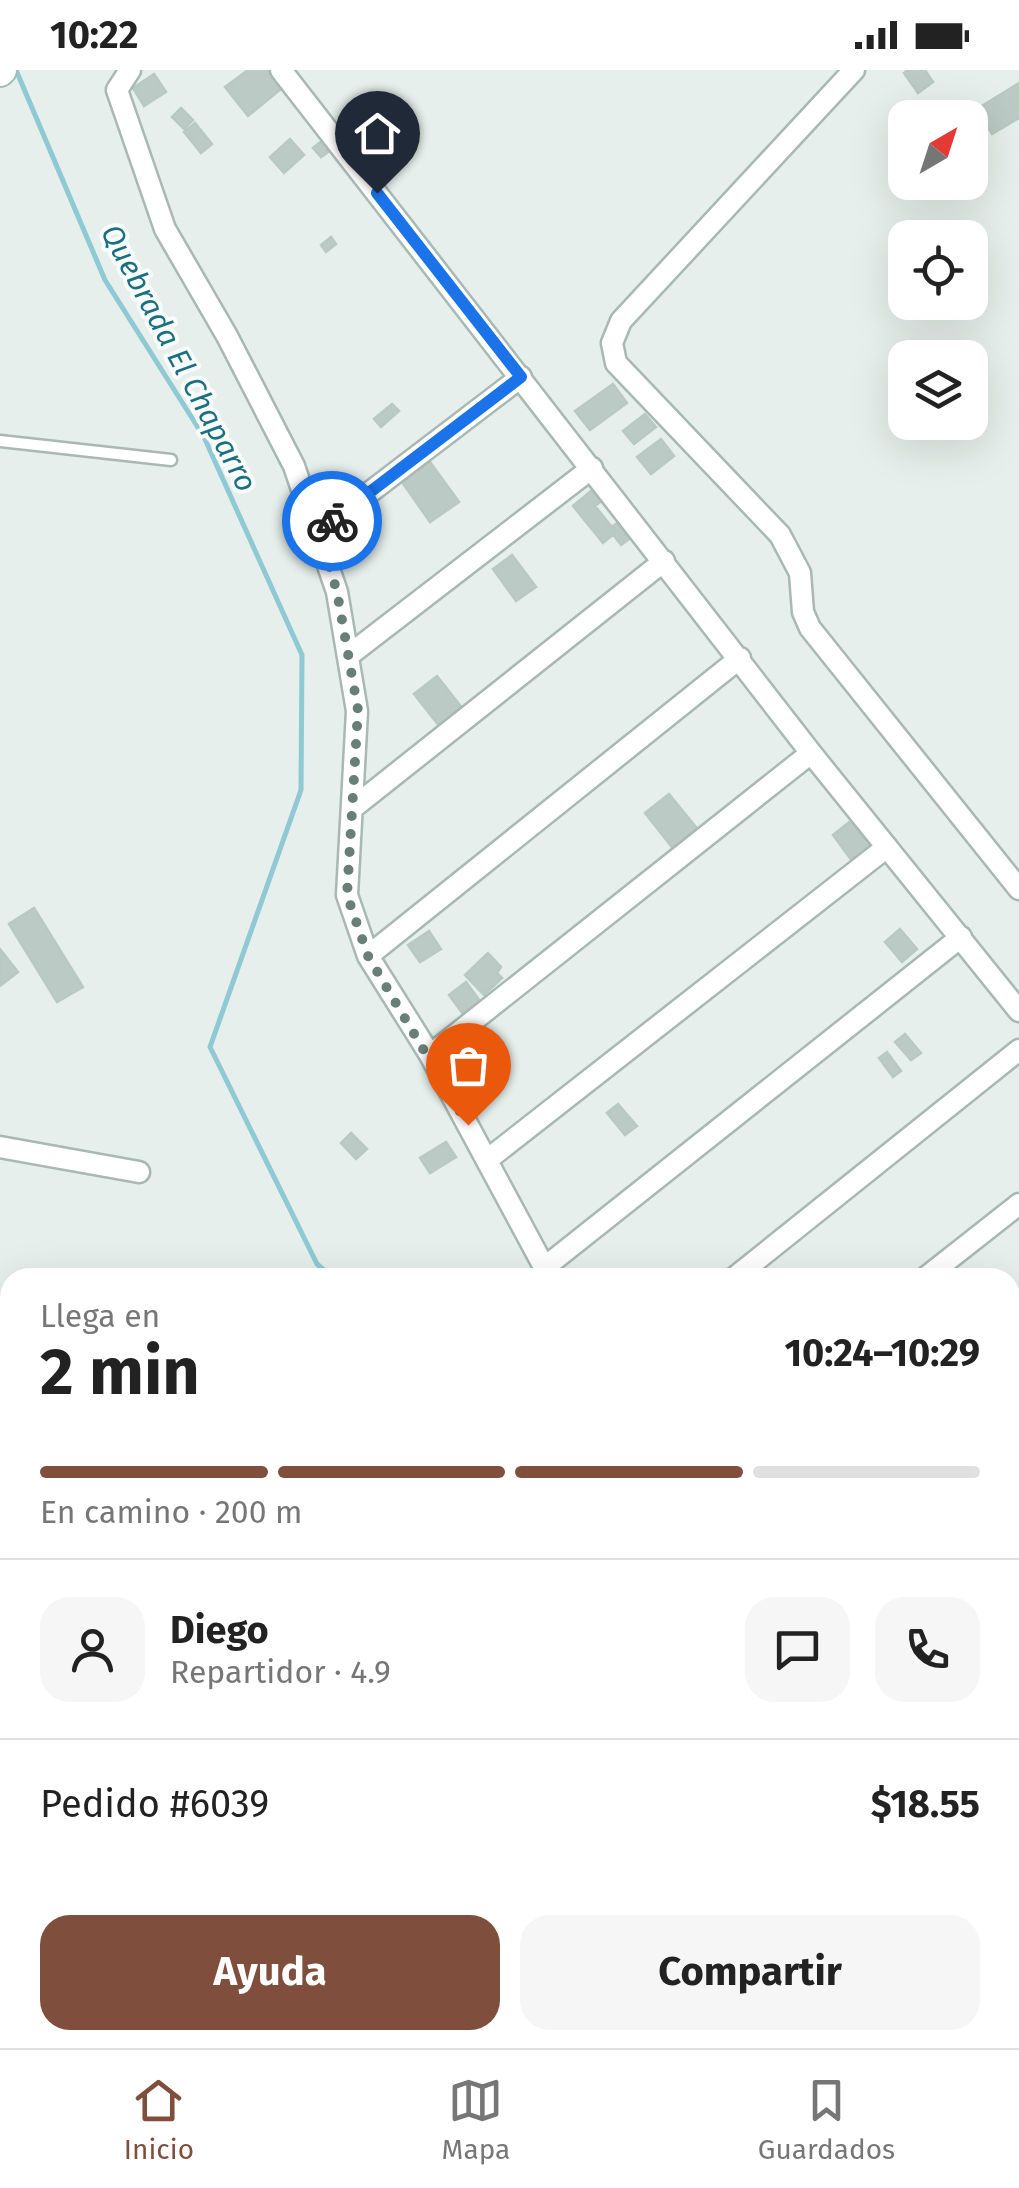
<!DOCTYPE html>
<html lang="es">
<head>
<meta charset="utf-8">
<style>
	:root { --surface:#fff; --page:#f6f6f6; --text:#222; --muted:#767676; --line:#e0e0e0; --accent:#804e3d }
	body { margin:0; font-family:"Fira Sans",sans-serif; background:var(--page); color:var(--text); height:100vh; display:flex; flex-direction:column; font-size:38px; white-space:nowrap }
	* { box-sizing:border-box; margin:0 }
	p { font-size:32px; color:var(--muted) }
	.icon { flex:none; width:55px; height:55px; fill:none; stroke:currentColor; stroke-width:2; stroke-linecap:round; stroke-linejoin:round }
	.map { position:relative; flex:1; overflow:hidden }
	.sheet { position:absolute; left:0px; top:1198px; width:1020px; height:782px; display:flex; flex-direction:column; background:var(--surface); border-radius:30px 30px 0 0; box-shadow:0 10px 40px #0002 }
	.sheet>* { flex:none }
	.needle { width:65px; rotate:39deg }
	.controls { position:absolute; left:888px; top:30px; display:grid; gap:20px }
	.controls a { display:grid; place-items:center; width:100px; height:100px; border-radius:20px; background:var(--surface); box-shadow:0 10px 40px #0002; font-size:50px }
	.pin { position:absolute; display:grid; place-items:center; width:85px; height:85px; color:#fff; margin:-102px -42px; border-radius:50% 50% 50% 0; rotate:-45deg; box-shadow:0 0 10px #0007 }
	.pin .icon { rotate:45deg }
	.courier { position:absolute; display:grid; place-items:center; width:100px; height:100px; margin:-50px; border:8px solid #1a73e8; border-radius:50%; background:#fff; color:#222; box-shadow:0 2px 12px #0007 }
	.overview em { font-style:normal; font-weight:700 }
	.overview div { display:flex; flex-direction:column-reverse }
	.overview { display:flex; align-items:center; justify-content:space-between; height:170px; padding:0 40px }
	h1 { font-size:65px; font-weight:700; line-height:75px }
	.bar { display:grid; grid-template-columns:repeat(4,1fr); gap:15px 10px; align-content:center; height:120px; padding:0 40px }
	.bar i { height:12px; border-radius:8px; background:var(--line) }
	.bar .on { background:var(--accent) }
	.bar p { grid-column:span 4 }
	.line { display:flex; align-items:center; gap:25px; padding:0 40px; border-top:2px solid var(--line) }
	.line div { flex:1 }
	.round { display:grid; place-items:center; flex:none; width:105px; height:105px; border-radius:30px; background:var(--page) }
	.primary-button { display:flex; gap:20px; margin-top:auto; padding:20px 40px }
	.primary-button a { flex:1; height:115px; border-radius:30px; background:var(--accent); color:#fff; font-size:40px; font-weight:700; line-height:115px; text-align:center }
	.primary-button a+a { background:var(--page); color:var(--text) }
	.status { display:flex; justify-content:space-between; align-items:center; height:70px; padding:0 50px; background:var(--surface); direction:ltr }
	.status svg { height:28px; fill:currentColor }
	.dock { display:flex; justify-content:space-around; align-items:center; height:140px; border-top:2px solid var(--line); background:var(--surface); font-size:28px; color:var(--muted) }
	.dock a { display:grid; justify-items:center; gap:5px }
	.dock .on { color:var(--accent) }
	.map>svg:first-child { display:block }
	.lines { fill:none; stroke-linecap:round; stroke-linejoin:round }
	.stream { stroke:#8ec9d4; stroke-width:5 }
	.building { fill:#bbcac4; stroke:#b8c9c2; stroke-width:2.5 }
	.lane-casing { stroke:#a8b8b2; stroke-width:15 }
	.street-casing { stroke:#a8b8b2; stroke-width:25 }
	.secondary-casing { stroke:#a4bbb3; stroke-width:32 }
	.lane { stroke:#fff; stroke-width:10 }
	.street { stroke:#fff; stroke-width:20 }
	.secondary { stroke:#fff; stroke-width:28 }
	.done { stroke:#687f78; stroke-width:10; stroke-dasharray:0 18 }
	.route { stroke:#1a73e8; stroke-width:12 }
	.labels { text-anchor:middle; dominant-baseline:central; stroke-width:8; stroke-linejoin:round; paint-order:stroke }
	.water-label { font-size:30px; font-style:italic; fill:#1c6f80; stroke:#f7fbf9 }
</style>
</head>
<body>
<div class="status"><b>10:22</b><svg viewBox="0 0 49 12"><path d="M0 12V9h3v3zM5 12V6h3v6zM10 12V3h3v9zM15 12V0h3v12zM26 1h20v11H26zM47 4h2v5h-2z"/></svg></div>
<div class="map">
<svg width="1019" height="1978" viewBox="0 0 1019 1978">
	<rect width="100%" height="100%" fill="#e6efeb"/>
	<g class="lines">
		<!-- stream -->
		<path class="stream" d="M16 0 105 210 204 367 302 585 301 720 210 977 317 1194 333 1208
			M507 1978 508 1970"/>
	</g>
	<!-- building -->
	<path class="building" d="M248 0H267L282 18 248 46 225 17Z
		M908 0H925L933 12 918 23 904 3Z
		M154 4 166 22 144 36 133 18Z
		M1019 13V48L992 64 977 39Z
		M181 38 193 50 184 59 172 47Z
		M195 53 212 74 201 83 184 62Z
		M290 69 304 85 284 103 270 87Z
		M323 70 331 80 321 87 313 78Z
		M331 167 336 174 326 182 321 175Z
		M613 314 627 333 590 360 575 341Z
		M392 334 399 341 381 357 374 349Z
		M645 344 656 357 634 374 623 361Z
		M661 369 674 386 651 404 637 387Z
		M430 392 459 432 430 452 402 412Z
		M597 416 607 427 595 436 616 462 603 473 573 436Z
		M624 448 637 463 621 475 609 459Z
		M512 485 536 517 516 531 493 499Z
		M437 606 463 639 440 657 414 624Z
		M669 724 700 762 675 781 645 743Z
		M853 749 873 775 852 791 833 765Z
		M34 838 83 917 57 932 9 854Z
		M900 859 917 879 902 892 885 872Z
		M429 861 441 879 420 892 408 875Z
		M0 879 18 902 0 916Z
		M488 883 501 897 497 903 502 908 484 925 465 905Z
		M466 912 480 931 463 944 449 925Z
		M905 964 921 983 911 990 895 972Z
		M887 982 901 1001 893 1007 879 988Z
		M618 1034 637 1056 625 1065 607 1043Z
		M351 1063 367 1079 356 1089 341 1073Z
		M446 1072 456 1087 430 1103 420 1088Z
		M1019 1955V1978L1010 1966Z"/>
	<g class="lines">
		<defs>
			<path id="lane" d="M0 371 171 390"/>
			<path id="street" d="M130 0 117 20 165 159 227 266 294 396 337 522 357 641 347 825 368 886 430 985 550 1208
				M281 0 811 683 1019 941
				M854 0 621 251 612 273 616 293 780 465 800 503 803 542 810 558 1019 819
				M319 461 521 307
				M348 586 592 398
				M354 737 664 491
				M368 886 740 588
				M430 985 811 683
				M0 1077 139 1102
				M487 1090 887 777
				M545 1197 961 867
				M734 1208 1019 980
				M925 1208 1019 1134
				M0 1293H3
				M1010 1299 1019 1292
				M1010 1397 1019 1390
				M1010 1562 1019 1555
				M1010 1715 1019 1708
				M916 1970 923 1978
				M635 1978V1970"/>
			<path id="secondary" d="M0 2 2 0
				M0 1917 10 1933
				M34 1970 39 1978"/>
		</defs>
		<!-- lane casing -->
		<use href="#lane" class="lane-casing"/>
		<!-- street casing -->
		<use href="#street" class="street-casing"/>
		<!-- secondary casing -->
		<use href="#secondary" class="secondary-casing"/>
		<!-- lane -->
		<use href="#lane" class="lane"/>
		<!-- street -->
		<use href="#street" class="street"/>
		<!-- secondary -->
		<use href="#secondary" class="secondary"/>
	</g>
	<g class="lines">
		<!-- done -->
		<path class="done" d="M332 451 319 461 337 522 358 640 347 825 368 886 468 1055"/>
		<!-- route -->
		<path class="route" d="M332 451 521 307 377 123"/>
	</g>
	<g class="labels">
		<!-- water labels -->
		<g class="water-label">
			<text transform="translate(179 288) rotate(62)">Quebrada El Chaparro</text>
		</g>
	</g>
</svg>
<div class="controls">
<a><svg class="needle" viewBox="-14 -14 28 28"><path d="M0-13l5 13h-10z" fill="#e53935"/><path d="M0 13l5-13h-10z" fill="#767676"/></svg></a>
<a><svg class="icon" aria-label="locate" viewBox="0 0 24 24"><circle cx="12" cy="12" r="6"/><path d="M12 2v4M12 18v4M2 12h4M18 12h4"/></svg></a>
<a><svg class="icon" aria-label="layers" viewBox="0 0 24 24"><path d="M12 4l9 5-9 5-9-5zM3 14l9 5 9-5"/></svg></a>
</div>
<div class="pin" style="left:468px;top:1055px;background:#ea580c"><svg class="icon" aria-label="bag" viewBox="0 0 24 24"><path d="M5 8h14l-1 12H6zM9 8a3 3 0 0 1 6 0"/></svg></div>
<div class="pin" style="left:377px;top:123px;background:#1f2937"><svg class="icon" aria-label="home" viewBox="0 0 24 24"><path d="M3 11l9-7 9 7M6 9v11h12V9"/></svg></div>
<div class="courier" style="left:332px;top:451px"><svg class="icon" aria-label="bike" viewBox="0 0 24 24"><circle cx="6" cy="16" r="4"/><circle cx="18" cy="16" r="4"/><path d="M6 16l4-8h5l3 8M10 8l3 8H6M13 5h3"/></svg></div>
<section class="sheet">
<div class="overview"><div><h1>2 min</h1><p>Llega en</p></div><em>10:24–10:29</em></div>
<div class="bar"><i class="on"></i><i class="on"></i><i class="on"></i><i></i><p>En camino · 200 m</p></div>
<div class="line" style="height:180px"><a class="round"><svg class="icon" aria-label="person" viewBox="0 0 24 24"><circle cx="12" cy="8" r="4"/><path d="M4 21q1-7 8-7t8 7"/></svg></a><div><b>Diego</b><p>Repartidor · 4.9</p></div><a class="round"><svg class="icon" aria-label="chat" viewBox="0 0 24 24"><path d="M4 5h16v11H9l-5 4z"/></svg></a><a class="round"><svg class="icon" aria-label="phone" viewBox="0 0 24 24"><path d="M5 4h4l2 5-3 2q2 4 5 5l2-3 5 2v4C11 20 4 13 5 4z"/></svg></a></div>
<div class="line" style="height:130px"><div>Pedido #6039</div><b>$18.55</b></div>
<div class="primary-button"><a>Ayuda</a><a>Compartir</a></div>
</section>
</div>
<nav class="dock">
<a class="on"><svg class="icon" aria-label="home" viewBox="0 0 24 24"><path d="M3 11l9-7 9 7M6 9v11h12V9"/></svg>Inicio</a>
<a><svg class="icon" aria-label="map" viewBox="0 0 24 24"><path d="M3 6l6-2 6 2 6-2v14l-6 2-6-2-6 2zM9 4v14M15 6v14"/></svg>Mapa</a>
<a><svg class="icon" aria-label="saved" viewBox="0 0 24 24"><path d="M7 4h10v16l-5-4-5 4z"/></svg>Guardados</a>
</nav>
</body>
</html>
